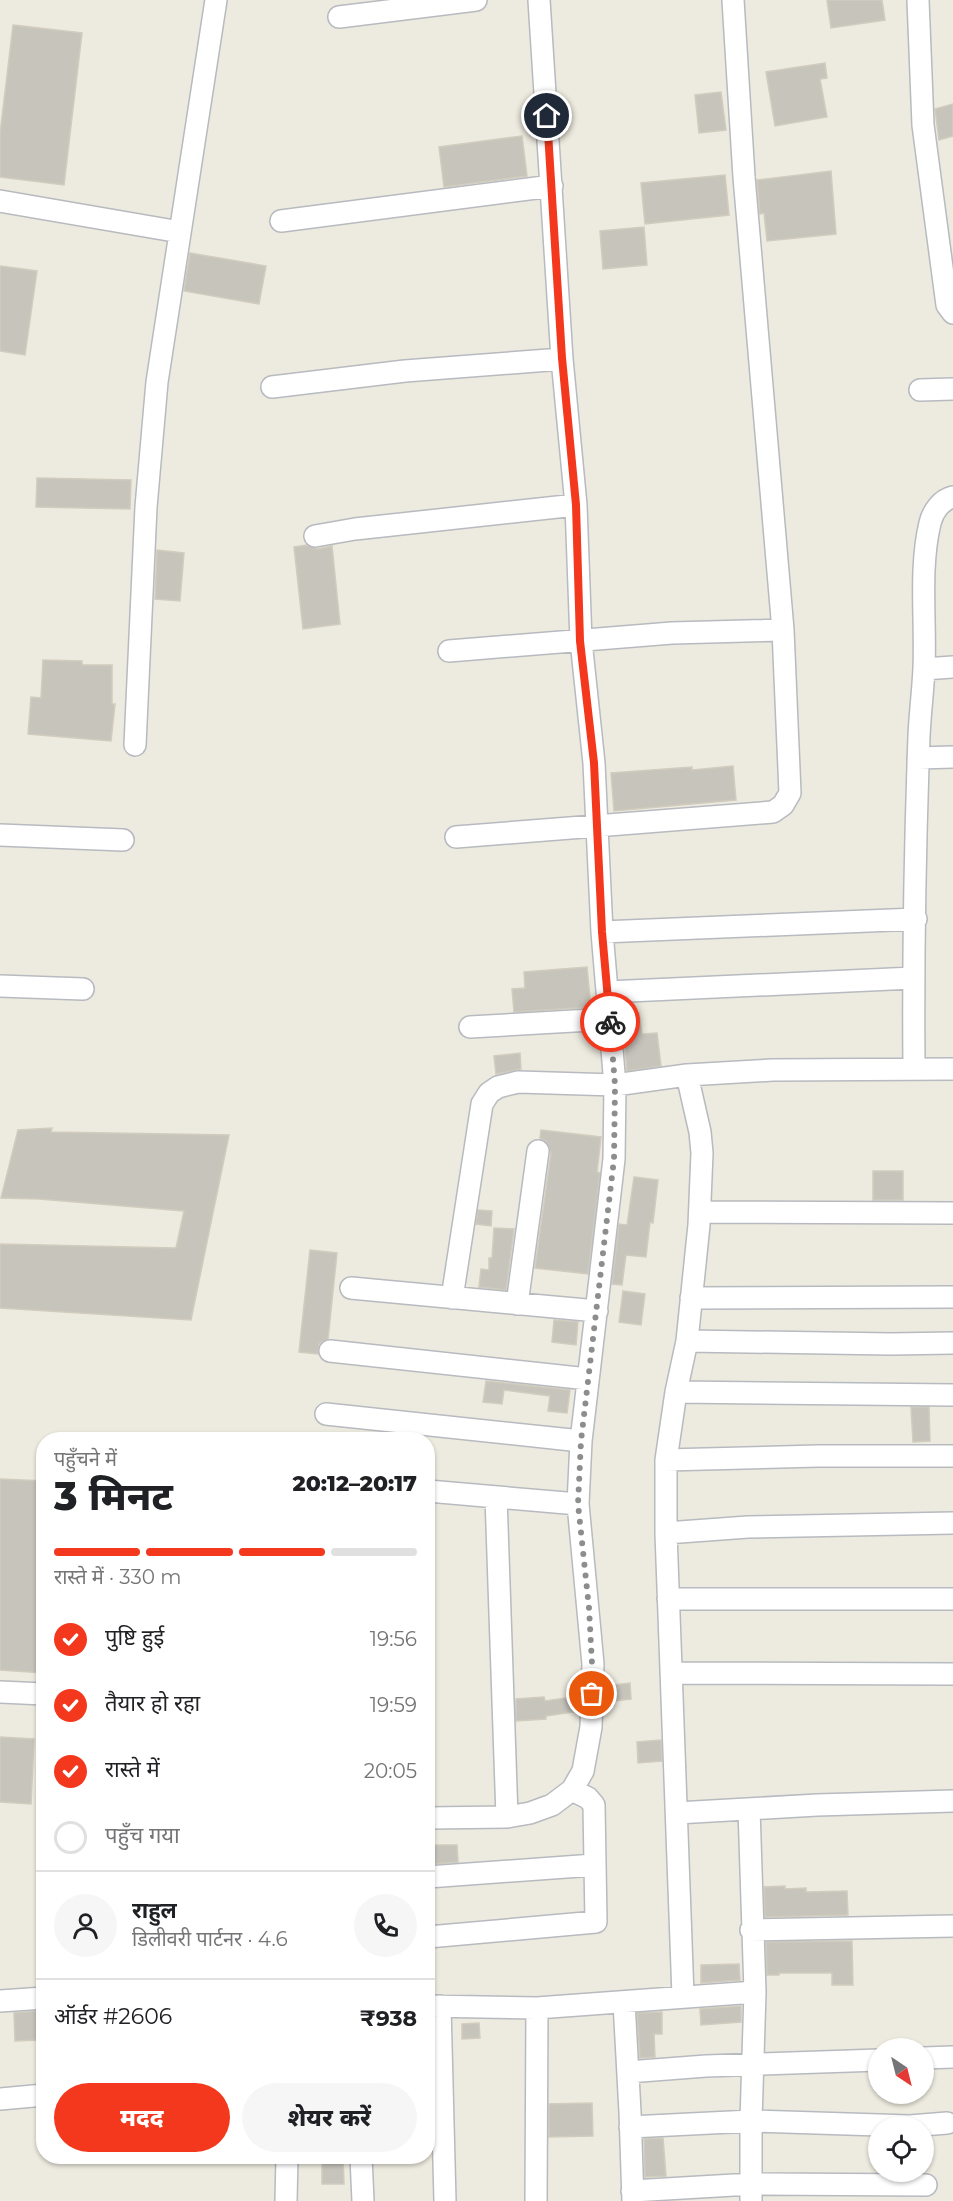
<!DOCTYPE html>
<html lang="hi">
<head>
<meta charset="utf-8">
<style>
	:root { --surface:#fff; --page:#f6f6f6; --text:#202124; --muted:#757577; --line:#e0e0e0; --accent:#f4381d }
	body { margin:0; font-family:Montserrat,"Noto Sans Devanagari",sans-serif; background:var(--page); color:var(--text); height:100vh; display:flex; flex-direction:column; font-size:22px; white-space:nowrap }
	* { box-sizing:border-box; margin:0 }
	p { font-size:20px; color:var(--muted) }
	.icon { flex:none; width:33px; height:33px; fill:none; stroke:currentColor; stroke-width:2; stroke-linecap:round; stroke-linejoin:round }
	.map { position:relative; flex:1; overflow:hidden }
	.panel { position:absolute; left:36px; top:1432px; width:399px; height:732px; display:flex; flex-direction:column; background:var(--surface); border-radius:24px; box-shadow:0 2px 4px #0004 }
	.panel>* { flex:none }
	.needle { width:39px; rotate:145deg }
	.controls { position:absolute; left:868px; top:2038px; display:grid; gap:12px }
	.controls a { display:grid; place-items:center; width:66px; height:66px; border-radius:50%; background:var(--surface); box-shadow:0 2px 4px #0004; font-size:30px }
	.pin { position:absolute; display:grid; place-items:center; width:51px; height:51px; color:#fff; margin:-26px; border:3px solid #fff; border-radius:50%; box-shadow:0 2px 6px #0007 }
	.courier { position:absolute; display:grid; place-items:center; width:60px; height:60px; margin:-30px; border:4px solid #f4381d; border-radius:50%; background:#fff; color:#222; box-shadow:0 2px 8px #0007 }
	.summary em { font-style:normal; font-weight:800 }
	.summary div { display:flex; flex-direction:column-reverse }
	.summary { display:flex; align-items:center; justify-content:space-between; height:102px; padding:0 18px }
	h1 { font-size:39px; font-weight:800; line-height:45px }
	.bar { display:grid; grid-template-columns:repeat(4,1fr); gap:9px 6px; align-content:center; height:72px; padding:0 18px }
	.bar i { height:8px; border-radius:4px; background:var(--line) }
	.bar .current { background:var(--accent) }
	.bar p { grid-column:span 4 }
	.line { display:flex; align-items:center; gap:15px; padding:0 18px; border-top:2px solid var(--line) }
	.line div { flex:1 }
	.round { display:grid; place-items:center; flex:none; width:63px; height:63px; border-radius:32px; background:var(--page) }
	ol { padding:0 18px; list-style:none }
	li { display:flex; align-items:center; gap:18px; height:66px }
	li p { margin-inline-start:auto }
	li .icon { padding:6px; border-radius:50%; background:var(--accent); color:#fff; stroke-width:4 }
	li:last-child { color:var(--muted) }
	li i { width:33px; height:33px; border:3px solid var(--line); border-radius:50% }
	.action { display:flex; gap:12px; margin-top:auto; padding:12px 18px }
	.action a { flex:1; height:69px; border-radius:36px; background:var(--accent); color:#fff; font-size:24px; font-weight:800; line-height:69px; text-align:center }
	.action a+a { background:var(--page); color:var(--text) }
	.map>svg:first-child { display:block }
	.building { fill:#c7c4bc; stroke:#d1ccbd; stroke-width:1.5 }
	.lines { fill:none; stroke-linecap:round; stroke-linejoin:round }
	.minor-casing { stroke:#b7babf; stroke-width:24 }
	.minor { stroke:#fff; stroke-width:21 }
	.done { stroke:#8c8e8d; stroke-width:6; stroke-dasharray:0 10.8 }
	.route { stroke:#f4381d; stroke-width:8 }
</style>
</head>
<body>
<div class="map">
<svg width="953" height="2201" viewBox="0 0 953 2201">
	<rect width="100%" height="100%" fill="#edeadf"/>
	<!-- building -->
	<path class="building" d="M827 0H882L885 20 831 28Z
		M13 25 82 33 64 185 0 177V134Z
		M825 63 827 78 820 79 827 117 775 126 766 72Z
		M721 92 726 130 699 133 695 95Z
		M953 104V136L939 140 935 109Z
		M522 136 527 176 444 187 439 147Z
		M831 171 836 234 767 241 764 213 760 214 757 180Z
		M725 175 729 215 645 224 641 183Z
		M644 227 647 265 603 269 600 231Z
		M190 253 266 266 259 304 184 291Z
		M0 266 37 271 25 355 0 351Z
		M37 478 131 480 130 509 36 507Z
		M307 545 317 549 332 546 340 624 303 629 294 547Z
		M157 550 184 553 180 601 155 599Z
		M43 660 82 661V665H112V704H115L111 741 28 734 31 697 41 698Z
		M733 766 736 800 614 811 611 773 692 767V770Z
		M587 967 591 1007 514 1012 512 989 525 988 524 972Z
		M639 1013 642 1034 657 1033 661 1066 627 1071 622 1015Z
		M520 1053 521 1069 496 1074 494 1056Z
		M52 1128 51 1132 229 1135 191 1320 0 1308V1244L176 1248 184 1211 39 1199 1 1198 18 1130Z
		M541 1130 601 1137 597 1172 600 1173 588 1274 535 1268 551 1153 546 1141 540 1138Z
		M873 1171H903V1200H873Z
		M634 1177 658 1180 653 1223 650 1222 646 1257 626 1255 622 1285 612 1284 619 1224 627 1225Z
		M478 1210 492 1211 491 1226 476 1224Z
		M494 1228 514 1229 506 1290 479 1287 481 1269 489 1270V1258H492Z
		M310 1250 337 1253 328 1339 319 1344 318 1354 299 1352Z
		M623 1291 645 1294 641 1325 619 1322Z
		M554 1320 578 1322 576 1345 552 1342Z
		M486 1381 570 1390 567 1413 548 1411 550 1396 504 1390 502 1404 483 1402Z
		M911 1407H929L930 1441 913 1442Z
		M0 1479 44 1481 43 1673 0 1670Z
		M630 1683 631 1699 605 1702V1686Z
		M579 1696V1711L546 1716V1719L516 1721V1699L544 1697 545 1701Z
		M0 1737 34 1739 31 1804 0 1802Z
		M661 1740 662 1761 638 1763 637 1742Z
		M431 1845H457L458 1862 431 1864Z
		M785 1886V1889L806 1888V1892L847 1891 848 1915 765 1917 764 1887Z
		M852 1941 853 1985H832V1973H779V1975H767L766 1942Z
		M739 1964 740 1980 701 1983V1965Z
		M741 2006V2022L701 2025 700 2009Z
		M38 2011 39 2040 15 2041 14 2013Z
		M662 2012V2034H654L655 2057 640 2058 637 2013Z
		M479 2023 480 2038 462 2039V2024Z
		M592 2103 593 2136 549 2137V2104Z
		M663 2138 666 2176 645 2177 644 2139Z
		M322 2157H343L344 2184H322Z"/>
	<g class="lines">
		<defs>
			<path id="minor" d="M918 0 923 125 947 305 953 313
				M339 17 476 0
				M0 201 180 232
				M281 221 552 186
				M272 387 405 371 562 359
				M920 390 953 389
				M315 536 355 529 576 505
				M449 651 672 633 783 630
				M924 669 953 667
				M135 745 146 507 157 382 216 0
				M918 758 953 757
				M0 835 123 840
				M456 837 773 812 783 805 790 793 783 630 744 177 733 0
				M602 932 916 919
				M0 986 83 989
				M607 992 913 978
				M470 1027 609 1019
				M914 1068C913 958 915 847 919 736 920 713 923 691 924 668 926 620 919 569 930 523 933 511 941 500 953 497
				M700 1212 953 1213
				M351 1288 597 1311
				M452 1298 482 1104 489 1093 498 1087 518 1082 615 1085 687 1075 773 1070 953 1069
				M691 1298 953 1297
				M517 1304 538 1151
				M687 1341 891 1344 953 1343
				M330 1351 588 1379
				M676 1392 953 1395
				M326 1414 581 1441
				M666 1460 818 1456H953
				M428 1491 578 1504
				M496 1497 507 1817
				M666 1533 748 1527 953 1523
				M668 1599H953
				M671 1673 953 1674
				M0 1692 44 1694
				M749 1809 755 1992 751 2121V2201
				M677 1813 817 1805 953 1801
				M428 1818 507 1817 530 1813 552 1805 572 1790 583 1771 591 1727 593 1664 578 1504 581 1441 614 1159 615 1085 602 932 594 763 581 641 576 505 562 359 539 0
				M428 1877 594 1865
				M751 1930 953 1926
				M428 1937 596 1922 594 1805 588 1798 572 1790
				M683 1996 666 1533V1460L676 1392 687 1341 699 1225 702 1153 700 1132 687 1075
				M0 2001 44 1998
				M624 2002 630 2112 633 2201
				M428 2006 537 2008 755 1992
				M440 2006 445 2201
				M924 2058 953 2057
				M628 2072 706 2066 879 2060
				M0 2099 44 2095
				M630 2127 751 2121 910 2126 947 2123
				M361 2157 363 2201
				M632 2191 751 2184 926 2185
				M286 2201 287 2157
				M536 2201 537 2008"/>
		</defs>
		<!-- minor casing -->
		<use href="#minor" class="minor-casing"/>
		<!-- minor -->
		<use href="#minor" class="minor"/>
	</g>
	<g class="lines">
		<!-- done -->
		<path class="done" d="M592 1694V1664L589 1608 578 1504 581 1441 614 1159 615 1085 610 1022"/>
		<!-- route -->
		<path class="route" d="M547 116 562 358 576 505 580 641 594 763 602 932 610 1022"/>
	</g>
</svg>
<div class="controls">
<a><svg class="needle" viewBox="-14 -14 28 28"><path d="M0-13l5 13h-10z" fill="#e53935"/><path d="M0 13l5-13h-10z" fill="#757577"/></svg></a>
<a><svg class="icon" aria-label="locate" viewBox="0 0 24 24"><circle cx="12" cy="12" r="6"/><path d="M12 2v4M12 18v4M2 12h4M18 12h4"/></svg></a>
</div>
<div class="pin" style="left:592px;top:1694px;background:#ea580c"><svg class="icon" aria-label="bag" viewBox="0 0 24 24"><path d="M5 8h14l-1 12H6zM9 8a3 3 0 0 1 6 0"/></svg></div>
<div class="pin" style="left:547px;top:116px;background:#1f2937"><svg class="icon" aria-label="home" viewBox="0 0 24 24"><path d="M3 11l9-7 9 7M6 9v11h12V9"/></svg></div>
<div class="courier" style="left:610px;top:1022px"><svg class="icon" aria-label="bike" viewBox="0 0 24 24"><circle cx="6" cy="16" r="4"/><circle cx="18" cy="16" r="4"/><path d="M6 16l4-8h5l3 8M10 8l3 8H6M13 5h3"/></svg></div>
<section class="panel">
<div class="summary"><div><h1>3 मिनट</h1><p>पहुँचने में</p></div><em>20:12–20:17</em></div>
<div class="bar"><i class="current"></i><i class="current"></i><i class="current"></i><i></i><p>रास्ते में · 330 m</p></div>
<ol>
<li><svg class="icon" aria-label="check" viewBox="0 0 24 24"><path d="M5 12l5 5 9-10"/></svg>पुष्टि हुई<p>19:56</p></li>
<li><svg class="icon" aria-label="check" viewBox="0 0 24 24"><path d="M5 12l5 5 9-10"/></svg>तैयार हो रहा<p>19:59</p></li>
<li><svg class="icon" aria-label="check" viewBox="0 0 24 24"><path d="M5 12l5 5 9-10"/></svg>रास्ते में<p>20:05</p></li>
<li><i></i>पहुँच गया</li>
</ol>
<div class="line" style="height:108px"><a class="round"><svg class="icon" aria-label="person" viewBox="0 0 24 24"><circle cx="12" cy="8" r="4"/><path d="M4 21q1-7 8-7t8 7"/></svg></a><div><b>राहुल</b><p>डिलीवरी पार्टनर · 4.6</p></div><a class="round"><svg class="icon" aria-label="phone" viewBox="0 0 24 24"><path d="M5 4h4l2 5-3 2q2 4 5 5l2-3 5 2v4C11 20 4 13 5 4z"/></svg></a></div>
<div class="line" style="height:78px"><div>ऑर्डर #2606</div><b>₹938</b></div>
<div class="action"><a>मदद</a><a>शेयर करें</a></div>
</section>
</div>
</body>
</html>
